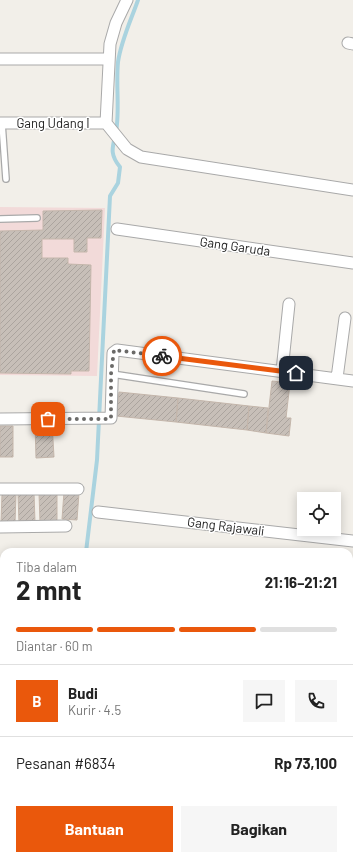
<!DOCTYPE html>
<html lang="id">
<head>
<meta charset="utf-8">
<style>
	:root { --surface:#fff; --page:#f6f6f6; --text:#222; --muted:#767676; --line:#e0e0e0; --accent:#ea580c }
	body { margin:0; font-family:Barlow,sans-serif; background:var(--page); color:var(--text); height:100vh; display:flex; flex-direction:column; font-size:15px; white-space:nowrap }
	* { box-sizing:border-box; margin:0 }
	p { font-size:13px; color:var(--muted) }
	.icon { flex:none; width:22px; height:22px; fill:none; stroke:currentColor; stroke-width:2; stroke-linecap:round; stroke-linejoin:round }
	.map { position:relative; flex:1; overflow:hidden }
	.side { position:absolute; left:0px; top:548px; width:353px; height:312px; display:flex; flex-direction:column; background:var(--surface); border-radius:12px 12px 0 0; box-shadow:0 2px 10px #0003 }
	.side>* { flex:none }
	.fabs { position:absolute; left:297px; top:492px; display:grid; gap:8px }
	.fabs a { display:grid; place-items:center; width:44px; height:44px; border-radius:0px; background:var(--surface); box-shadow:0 2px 10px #0003; font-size:20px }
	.pin { position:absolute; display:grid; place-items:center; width:34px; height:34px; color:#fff; margin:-17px; border-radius:8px; box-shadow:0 2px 6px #0006 }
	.courier { position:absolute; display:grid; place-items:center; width:40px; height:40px; margin:-20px; border:3px solid #ea580c; border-radius:50%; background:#fff; color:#222; box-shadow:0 1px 5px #0007 }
	.summary em { font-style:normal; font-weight:700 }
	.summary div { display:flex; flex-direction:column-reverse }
	.summary { display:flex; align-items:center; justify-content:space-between; height:68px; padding:0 16px }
	h1 { font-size:26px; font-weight:700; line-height:30px }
	.bar { display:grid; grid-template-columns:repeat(4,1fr); gap:6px 4px; align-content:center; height:48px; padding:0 16px }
	.bar i { height:5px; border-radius:3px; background:var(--line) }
	.bar .selected { background:var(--accent) }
	.bar p { grid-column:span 4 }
	.line { display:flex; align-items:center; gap:10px; padding:0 16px; border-top:1px solid var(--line) }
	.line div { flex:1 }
	.round { display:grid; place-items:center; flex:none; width:42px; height:42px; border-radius:0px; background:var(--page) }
	.cta { display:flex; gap:8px; margin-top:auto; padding:8px 16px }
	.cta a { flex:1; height:46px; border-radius:0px; background:var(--accent); color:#fff; font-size:16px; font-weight:700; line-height:46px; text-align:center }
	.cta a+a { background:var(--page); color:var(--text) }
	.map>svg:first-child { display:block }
	.commercial { fill:#f2dad9 }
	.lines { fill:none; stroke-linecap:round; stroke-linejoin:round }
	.stream { stroke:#aad3df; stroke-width:4 }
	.building { fill:url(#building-hatch); stroke:#c4b6ab }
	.service-casing { stroke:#a9a9a9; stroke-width:8 }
	.minor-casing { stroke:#a9a9a9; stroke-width:13 }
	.service { stroke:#fff; stroke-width:5.5 }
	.minor { stroke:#fff; stroke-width:11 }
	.done { stroke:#6b6a68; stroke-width:4; stroke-dasharray:0 7.2 }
	.route { stroke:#ea580c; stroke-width:5 }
	.labels { text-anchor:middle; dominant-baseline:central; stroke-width:3; stroke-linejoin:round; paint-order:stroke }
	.street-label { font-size:13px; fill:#222; stroke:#fff }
</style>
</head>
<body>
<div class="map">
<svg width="353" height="860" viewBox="0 0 353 860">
	<defs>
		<pattern id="building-hatch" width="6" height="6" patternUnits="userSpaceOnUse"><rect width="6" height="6" fill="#c7bfb8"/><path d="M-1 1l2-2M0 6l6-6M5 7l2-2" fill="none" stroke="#aba49e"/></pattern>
	</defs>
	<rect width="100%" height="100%" fill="#f2efe9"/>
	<!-- commercial -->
	<path class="commercial" d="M0 207 105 208 97 376 0 375Z"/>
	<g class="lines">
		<!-- stream -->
		<path class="stream" d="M86 552 97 460 110 196 118 183 120 167C106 150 116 143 117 124 119 103 116 83 118 62 121 41 131 20 138 0
			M99 856 100 860"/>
	</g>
	<!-- building -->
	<path class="building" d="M102 210 101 238H87V252H74V239H42V258H68V264L91 265 89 371H71V374L0 373V231L43 230V211Z
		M272 381 290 383 286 418H291L289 436 266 433Z
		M119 392 178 398 176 422 116 416Z
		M178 398 249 406 247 430 176 422Z
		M249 406 268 408 266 433 247 430Z
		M52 423 54 457 36 458 35 424Z
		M0 426H13V457H0Z
		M57 492V522H40L39 493Z
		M64 492 79 493 77 520 62 519Z
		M34 493 35 522 19 523 18 494Z
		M2 494H16L15 523H1Z"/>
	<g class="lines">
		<defs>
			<path id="service" d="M2 123 6 179
				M0 219 37 218
				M112 374 244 394"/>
			<path id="minor" d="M348 43 353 44
				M0 59H108
				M0 123H106
				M106 123 127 149 141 157 353 190
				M106 123 110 44 116 23 127 0
				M117 229 353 263
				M282 371 289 304
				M337 378 345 318
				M0 419 111 418 113 353 117 350 353 381
				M0 489H78
				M98 512 353 541
				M0 527 66 526
				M349 571 353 572
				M0 572H4
				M349 650H353
				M349 745 353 746
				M0 751H4
				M349 773H353
				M349 825H353"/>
		</defs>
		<!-- service casing -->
		<use href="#service" class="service-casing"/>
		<!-- minor casing -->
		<use href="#minor" class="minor-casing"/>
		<!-- service -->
		<use href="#service" class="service"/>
		<!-- minor -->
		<use href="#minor" class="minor"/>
	</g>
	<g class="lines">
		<!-- done -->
		<path class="done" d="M48 419H109L111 418V374L114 350 162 356"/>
		<!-- route -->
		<path class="route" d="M162 356 296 373"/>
	</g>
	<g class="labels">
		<!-- street labels -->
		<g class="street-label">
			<text x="53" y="123">Gang Udang I</text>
			<text transform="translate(235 246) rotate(8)">Gang Garuda</text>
			<text transform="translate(226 526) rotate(7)">Gang Rajawali</text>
		</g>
	</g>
</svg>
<div class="fabs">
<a><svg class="icon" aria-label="locate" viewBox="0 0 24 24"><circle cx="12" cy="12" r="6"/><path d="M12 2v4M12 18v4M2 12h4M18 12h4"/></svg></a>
</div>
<div class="pin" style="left:48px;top:419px;background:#ea580c"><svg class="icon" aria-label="bag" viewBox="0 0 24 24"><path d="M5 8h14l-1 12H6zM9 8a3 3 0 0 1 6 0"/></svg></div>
<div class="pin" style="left:296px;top:373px;background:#1f2937"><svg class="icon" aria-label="home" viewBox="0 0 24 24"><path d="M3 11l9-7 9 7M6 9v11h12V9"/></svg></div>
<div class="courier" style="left:162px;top:356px"><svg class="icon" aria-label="bike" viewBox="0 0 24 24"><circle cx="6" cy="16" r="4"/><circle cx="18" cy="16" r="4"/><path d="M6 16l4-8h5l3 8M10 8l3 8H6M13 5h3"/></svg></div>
<section class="side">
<div class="summary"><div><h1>2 mnt</h1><p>Tiba dalam</p></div><em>21:16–21:21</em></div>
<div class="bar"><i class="selected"></i><i class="selected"></i><i class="selected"></i><i></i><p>Diantar · 60 m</p></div>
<div class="line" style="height:72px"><b class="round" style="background:var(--accent);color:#fff">B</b><div><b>Budi</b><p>Kurir · 4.5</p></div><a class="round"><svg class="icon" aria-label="chat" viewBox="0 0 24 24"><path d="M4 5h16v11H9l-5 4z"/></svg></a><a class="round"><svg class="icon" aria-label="phone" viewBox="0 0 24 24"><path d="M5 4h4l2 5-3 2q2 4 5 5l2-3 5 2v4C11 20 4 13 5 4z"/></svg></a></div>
<div class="line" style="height:52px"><div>Pesanan #6834</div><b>Rp 73,100</b></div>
<div class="cta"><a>Bantuan</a><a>Bagikan</a></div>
</section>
</div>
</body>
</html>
